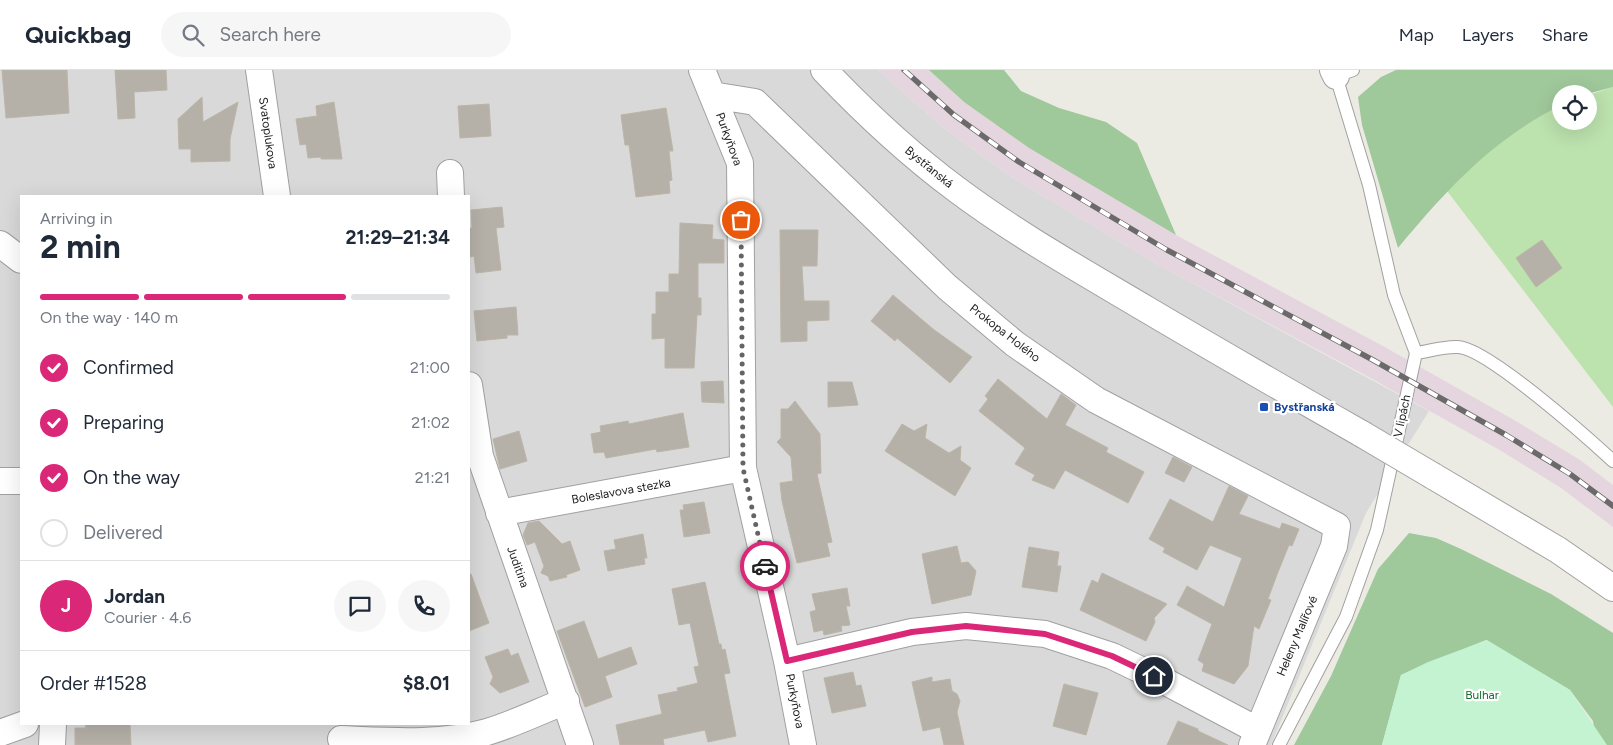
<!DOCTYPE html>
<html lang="en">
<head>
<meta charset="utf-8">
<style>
	:root { --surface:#fff; --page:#f6f6f7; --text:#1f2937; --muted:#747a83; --line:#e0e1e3; --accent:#db2777 }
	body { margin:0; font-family:Figtree,sans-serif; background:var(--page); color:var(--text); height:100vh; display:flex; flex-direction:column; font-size:19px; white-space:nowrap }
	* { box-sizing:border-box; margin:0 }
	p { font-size:16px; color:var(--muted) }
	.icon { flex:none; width:28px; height:28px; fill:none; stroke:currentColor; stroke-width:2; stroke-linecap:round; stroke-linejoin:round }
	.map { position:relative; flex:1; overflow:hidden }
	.details { position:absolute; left:20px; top:125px; width:450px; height:530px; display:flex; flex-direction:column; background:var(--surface); border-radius:0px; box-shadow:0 5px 20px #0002 }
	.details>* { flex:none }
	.buttons { position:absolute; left:1552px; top:15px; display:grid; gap:10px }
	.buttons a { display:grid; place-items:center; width:45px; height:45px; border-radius:50%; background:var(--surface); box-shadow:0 5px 20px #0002; font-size:25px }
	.pin { position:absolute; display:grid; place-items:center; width:42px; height:42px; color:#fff; margin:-21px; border:2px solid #fff; border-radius:50%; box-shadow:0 1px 5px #0007 }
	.courier { position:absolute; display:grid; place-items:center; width:50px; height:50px; margin:-25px; border:4px solid #db2777; border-radius:50%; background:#fff; color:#222; box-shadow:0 1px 6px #0007 }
	.overview em { font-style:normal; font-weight:700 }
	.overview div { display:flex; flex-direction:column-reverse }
	.overview { display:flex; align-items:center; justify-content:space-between; height:85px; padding:0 20px }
	h1 { font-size:32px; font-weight:700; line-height:38px }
	.bar { display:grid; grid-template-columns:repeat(4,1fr); gap:8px 5px; align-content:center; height:60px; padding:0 20px }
	.bar i { height:6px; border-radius:4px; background:var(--line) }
	.bar .current { background:var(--accent) }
	.bar p { grid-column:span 4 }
	.line { display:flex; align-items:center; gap:12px; padding:0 20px; border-top:1px solid var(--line) }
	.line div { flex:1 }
	.round { display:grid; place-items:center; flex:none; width:52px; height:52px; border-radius:26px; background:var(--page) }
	ol { padding:0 20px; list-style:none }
	li { display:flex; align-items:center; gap:15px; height:55px }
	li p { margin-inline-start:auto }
	li .icon { padding:5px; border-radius:50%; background:var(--accent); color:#fff; stroke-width:4 }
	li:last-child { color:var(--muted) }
	li i { width:28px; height:28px; border:2px solid var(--line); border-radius:50% }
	header { display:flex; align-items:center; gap:30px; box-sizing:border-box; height:70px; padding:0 25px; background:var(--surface); border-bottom:1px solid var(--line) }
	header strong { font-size:24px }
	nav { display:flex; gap:28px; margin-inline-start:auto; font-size:18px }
	.search { width:350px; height:45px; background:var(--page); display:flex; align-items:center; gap:12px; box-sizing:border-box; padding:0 18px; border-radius:28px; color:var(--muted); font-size:19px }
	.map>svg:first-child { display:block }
	.residential { fill:#dad9d9; fill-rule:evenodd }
	.industrial { fill:#e5d5df }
	.grass { fill:#bce2ad }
	.forest { fill:#9fc89b }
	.park { fill:#c3f3d0 }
	.building { fill:#b5b1a9; stroke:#bcb5a7 }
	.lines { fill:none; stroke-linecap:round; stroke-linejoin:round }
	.service-casing { stroke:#a0a0a0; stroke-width:14 }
	.minor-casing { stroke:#a0a0a0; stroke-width:28 }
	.service { stroke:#fff; stroke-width:12 }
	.minor { stroke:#fff; stroke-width:26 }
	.rail-casing { stroke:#6a6a6a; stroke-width:5.5 }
	.rail { stroke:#fff; stroke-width:4; stroke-dasharray:11; stroke-linecap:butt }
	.minor-bridge-casing { stroke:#a0a0a0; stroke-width:28; stroke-linecap:butt }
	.minor-bridge { stroke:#fff; stroke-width:26 }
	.done { stroke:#656462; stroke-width:5; stroke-dasharray:0 9 }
	.route { stroke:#db2777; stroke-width:6 }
	.transit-dot { fill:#1a4fb4; stroke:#fff; stroke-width:2 }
	.labels { text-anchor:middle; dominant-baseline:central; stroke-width:4.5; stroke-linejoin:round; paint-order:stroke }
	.street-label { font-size:12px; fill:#1c1c1c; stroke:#fff }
	.transit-label { font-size:12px; font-weight:bold; fill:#164399; stroke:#fff; text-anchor:start }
	.park-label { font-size:12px; fill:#166e2f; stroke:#fff }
</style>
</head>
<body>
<header>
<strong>Quickbag</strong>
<div class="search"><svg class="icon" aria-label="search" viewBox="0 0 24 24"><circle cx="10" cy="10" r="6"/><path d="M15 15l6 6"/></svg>Search here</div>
<nav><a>Map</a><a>Layers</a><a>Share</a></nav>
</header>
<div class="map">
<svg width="1613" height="675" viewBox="0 0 1613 675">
	<rect width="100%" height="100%" fill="#ecebe3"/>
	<!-- residential -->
	<path class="residential" d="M0 0H878L944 58 1010 106 1159 195 1429 341 1366 443 1271 675H0ZM21 126H469V654H21Z"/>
	<!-- industrial -->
	<path class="industrial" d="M878 0H929L964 32 1029 78 1176 165 1381 275 1514 350 1580 390 1613 415V457L1561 418 1498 379 1365 305 1159 195 1010 106 944 58Z"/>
	<!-- grass -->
	<path class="grass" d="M1613 17V337L1447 121C1481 85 1518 57 1561 35V51H1589V25Z"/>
	<!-- forest -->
	<path class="forest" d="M929 0H1004L1021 21 1059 38 1106 52 1137 73 1176 165 1029 78 964 32Z
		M1396 0H1613V17L1587 24H1561V35C1491 71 1448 118 1398 178L1362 55 1358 27 1381 7Z
		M1409 463 1436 468 1461 479 1551 524 1613 563V675H1597L1593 651 1570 620 1486 570 1401 605 1382 675H1294L1331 606 1378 499Z"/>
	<!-- park -->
	<path class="park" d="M1487 570 1570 620 1607 675H1382L1401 605 1428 592Z"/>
	<!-- building -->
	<path class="building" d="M2 0H67L69 43 6 48Z
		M115 0H166L167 20 134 22 135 48 118 49Z
		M202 27 203 52 238 32 230 69V91L191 92V79H179L178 49Z
		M334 32 342 89H321V87L308 88 306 74 300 75 296 49 317 46 316 36Z
		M489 34 491 66 460 68 458 36Z
		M666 38 673 81H669L672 110 669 111 670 123 636 127 629 75H625L621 45Z
		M502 137 504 157 496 158 501 200 476 203 474 186 470 187 469 177V158H472L471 140Z
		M680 153 713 155 712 169 724 170V193H698V228H701V245H697L694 298H665V268L652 269V244H656V222H669V204H679Z
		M780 160H818L817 196H802L804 231H829V250L807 251V271L781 272Z
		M1542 170 1562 198 1536 217 1516 188Z
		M893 225 933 259 972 287 950 313 897 268 895 271 871 251Z
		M516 237 518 265H507V268L477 271 474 241Z
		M998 309 1047 349 1061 324 1076 335 1065 355 1108 378 1106 382 1144 402 1128 433 1065 400 1054 419 1032 410 1035 405 1015 394 1025 378 979 341 988 329 985 326Z
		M723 311 724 333 702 332 701 312Z
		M828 312H852L858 335 828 337Z
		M795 331 820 364 821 403 817 404 832 472 827 473 830 486 797 493 782 431 780 413 793 411 791 387 777 372 781 368V339H788Z
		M683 343 689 377 657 382 656 379 606 388 604 382 594 383 591 364 601 362 600 356 628 351 629 354Z
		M902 354 914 361 927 354 925 368 949 383 961 376 960 390 971 398 955 426 885 381Z
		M519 361 527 391 500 399 493 369Z
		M1173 387 1192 397 1184 412 1165 403Z
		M1229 416 1248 426 1239 444 1280 459 1282 453 1299 459 1292 476 1289 475 1278 502 1268 529 1271 530 1259 559 1254 556 1248 596 1234 614 1202 601 1204 594 1198 590 1212 554 1177 535 1187 516 1224 537 1242 488 1210 475 1197 500 1163 482 1165 478 1149 469 1170 429 1213 452Z
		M704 432 710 463 684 467 680 440H684L683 435Z
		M539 451 562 474 570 471 580 500 566 505 567 507 550 511 548 506 541 503 544 496 535 472 527 475 523 465 528 453Z
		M643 464 647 488H644L645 494 608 501 604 481 616 479 614 470Z
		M957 476 961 493 968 492 976 501 971 525 932 534 922 484Z
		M1029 477 1059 482 1057 496H1061L1057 522 1022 517Z
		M1102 503 1167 534 1154 548 1155 552 1146 571 1080 540 1092 510 1098 513Z
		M469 504H471L489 553 469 561Z
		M705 512 719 574H721L722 580 725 579 730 603 724 604 736 666 708 672 705 660 663 669 664 675H620L616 655 662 644 658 625 678 621 677 618 698 613 694 597 699 596 690 553 679 555 672 519Z
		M847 518 850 536H846L850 555 841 556 842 561 824 565 823 560 814 562 810 542 816 540 812 524Z
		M584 551 598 589 631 577 637 594 605 606 612 627 585 637 557 561Z
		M508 579 511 586 518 583 529 612 500 623 490 614 493 607 485 587Z
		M853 602 856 616 861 615 866 636 832 643 824 608Z
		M932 607V612L950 609 952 621 957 624 960 631 957 642 964 675H944L940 657 923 661 912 612Z
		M1064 614 1098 623 1086 665 1053 656Z
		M1178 651 1198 659V661L1228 675H1167Z
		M85 654H130L131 675H75V658H86Z"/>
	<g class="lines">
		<defs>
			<path id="service" d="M1416 283C1430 281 1445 276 1458 277 1487 278 1588 368 1613 391
				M1279 675 1346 547 1377 460 1416 283 1394 225 1369 115 1336 6 1353 0"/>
			<path id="minor" d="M259 0 277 126
				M702 0 740 93 743 398 787 591 803 675
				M824 0C865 43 909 84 956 119 1016 164 1082 201 1146 239 1217 281 1290 323 1362 364
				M1333 0 1336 6
				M712 25 755 32 947 217 1015 274 1096 330 1337 456 1334 476 1252 675
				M450 103 451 126
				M0 174 21 190
				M469 315 480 386 580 675
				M1433 406 1558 480 1613 518
				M0 411H21
				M499 443 743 398
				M787 591 912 562 966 556 1045 564 1112 586 1168 613 1257 660
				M0 663 25 654
				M341 669C390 671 439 675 487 662 514 654 540 641 566 631
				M52 675 53 654"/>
		</defs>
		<!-- service casing -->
		<use href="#service" class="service-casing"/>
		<!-- minor casing -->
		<use href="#minor" class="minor-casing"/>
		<!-- service -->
		<use href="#service" class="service"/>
		<!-- minor -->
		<use href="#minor" class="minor"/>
		<defs>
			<path id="rail" d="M904 0 954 45 1019 92 1167 180 1373 290 1506 365 1570 404 1613 436"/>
		</defs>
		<!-- rail casing -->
		<use href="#rail" class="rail-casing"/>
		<!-- rail -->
		<use href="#rail" class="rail"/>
		<defs>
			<path id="minor-bridge" d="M1362 364 1433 406"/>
		</defs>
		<!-- minor-bridge casing -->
		<use href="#minor-bridge" class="minor-bridge-casing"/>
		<!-- minor-bridge -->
		<use href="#minor-bridge" class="minor-bridge"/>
	</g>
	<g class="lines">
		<!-- done -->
		<path class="done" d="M741 150 743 398 765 496"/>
		<!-- route -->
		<path class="route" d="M765 496 787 591 912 562 966 556 1045 564 1112 586 1154 606"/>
	</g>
	<!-- markers -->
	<rect class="transit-dot" x="1259" y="332" width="10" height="10" rx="2.5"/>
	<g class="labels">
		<!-- street labels -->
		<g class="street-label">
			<text transform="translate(268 63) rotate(82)">Svatoplukova</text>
			<text transform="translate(729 69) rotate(70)">Purkyňova</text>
			<text transform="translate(929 97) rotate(39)">Bystřanská</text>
			<text transform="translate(1005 263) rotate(38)">Prokopa Holého</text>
			<text transform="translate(1402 346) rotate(-78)">V lipách</text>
			<text transform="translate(621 421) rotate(-10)">Boleslavova stezka</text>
			<text transform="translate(518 497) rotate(70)">Juditina</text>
			<text transform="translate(1297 566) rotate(-67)">Heleny Malířové</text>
			<text transform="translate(795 631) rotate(79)">Purkyňova</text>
		</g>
		<!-- transit labels -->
		<g class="transit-label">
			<text x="1274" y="337">Bystřanská</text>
		</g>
		<!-- park labels -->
		<g class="park-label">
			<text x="1482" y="625">Bulhar</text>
		</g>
	</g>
</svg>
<div class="buttons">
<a><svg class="icon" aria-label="locate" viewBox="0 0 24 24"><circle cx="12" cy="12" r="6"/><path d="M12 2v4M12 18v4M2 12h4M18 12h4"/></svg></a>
</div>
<div class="pin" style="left:741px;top:150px;background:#ea580c"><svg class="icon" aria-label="bag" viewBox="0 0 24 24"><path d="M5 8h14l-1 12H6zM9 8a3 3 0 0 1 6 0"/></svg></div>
<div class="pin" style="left:1154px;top:606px;background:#1f2937"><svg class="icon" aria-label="home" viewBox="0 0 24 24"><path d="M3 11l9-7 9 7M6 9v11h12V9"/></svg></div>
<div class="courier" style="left:765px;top:496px"><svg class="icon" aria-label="car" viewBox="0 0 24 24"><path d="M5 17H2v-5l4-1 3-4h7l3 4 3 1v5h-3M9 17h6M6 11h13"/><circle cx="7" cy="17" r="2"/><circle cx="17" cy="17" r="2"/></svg></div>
<section class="details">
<div class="overview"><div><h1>2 min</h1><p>Arriving in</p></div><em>21:29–21:34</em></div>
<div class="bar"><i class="current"></i><i class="current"></i><i class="current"></i><i></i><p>On the way · 140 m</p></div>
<ol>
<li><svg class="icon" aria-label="check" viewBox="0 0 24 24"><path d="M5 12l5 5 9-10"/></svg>Confirmed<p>21:00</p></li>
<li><svg class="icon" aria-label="check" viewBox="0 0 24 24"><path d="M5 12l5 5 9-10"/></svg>Preparing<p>21:02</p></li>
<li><svg class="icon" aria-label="check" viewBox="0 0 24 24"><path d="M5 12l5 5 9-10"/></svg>On the way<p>21:21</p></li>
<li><i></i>Delivered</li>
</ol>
<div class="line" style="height:90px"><b class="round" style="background:var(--accent);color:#fff">J</b><div><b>Jordan</b><p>Courier · 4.6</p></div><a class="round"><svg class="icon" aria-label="chat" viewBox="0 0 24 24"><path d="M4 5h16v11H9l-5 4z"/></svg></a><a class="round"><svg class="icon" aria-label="phone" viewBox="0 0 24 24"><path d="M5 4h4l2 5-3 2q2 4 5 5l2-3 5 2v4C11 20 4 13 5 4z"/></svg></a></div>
<div class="line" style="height:65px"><div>Order #1528</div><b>$8.01</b></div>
</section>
</div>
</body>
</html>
